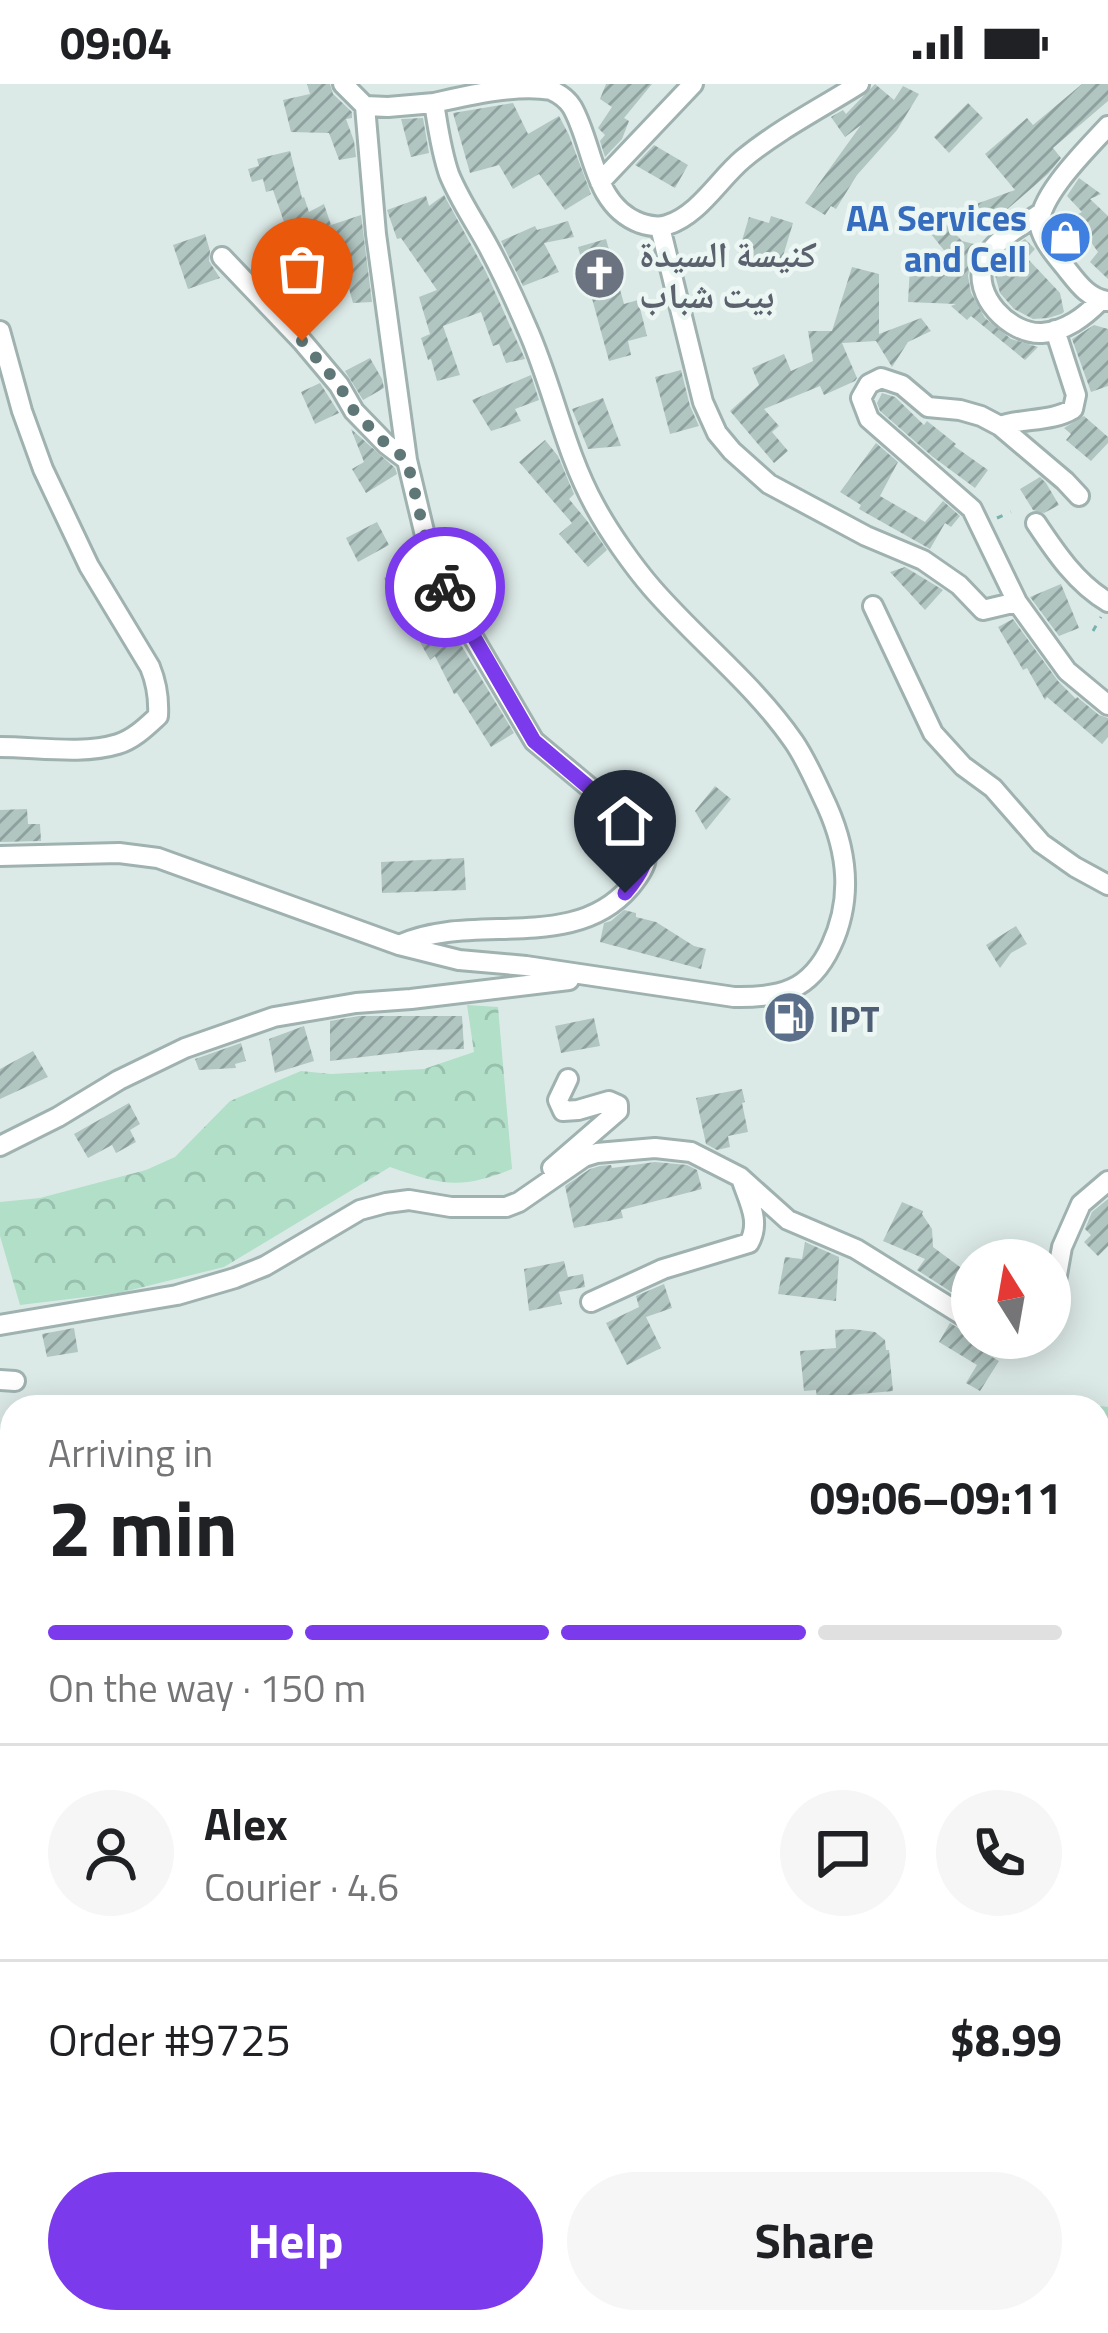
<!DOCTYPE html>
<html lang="en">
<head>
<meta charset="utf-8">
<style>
	:root { --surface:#fff; --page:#f6f6f6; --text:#202124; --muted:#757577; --line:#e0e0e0; --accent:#7c3aed }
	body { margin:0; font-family:"Titillium Web","Noto Naskh Arabic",sans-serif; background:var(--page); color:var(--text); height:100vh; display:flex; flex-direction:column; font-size:45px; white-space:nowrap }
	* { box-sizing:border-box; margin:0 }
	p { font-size:39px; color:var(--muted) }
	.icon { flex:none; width:66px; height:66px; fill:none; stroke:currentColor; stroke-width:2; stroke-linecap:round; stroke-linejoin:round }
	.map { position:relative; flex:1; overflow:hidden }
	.sheet { position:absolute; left:0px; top:1311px; width:1110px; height:939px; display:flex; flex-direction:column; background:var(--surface); border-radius:36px 36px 0 0; box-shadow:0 6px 30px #0003 }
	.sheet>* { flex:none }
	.needle { width:78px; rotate:349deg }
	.controls { position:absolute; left:951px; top:1155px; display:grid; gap:24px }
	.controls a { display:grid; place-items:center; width:120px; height:120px; border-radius:50%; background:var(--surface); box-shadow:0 6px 30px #0003; font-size:60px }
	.pin { position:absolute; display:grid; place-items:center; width:102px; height:102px; color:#fff; margin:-123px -51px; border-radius:50% 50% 50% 0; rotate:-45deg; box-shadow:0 0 12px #0007 }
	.pin .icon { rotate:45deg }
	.courier { position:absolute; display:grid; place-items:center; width:120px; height:120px; margin:-60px; border:9px solid #7c3aed; border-radius:50%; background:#fff; color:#222; box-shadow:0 3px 15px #0007 }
	.overview em { font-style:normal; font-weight:700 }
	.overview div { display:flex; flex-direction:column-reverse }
	.overview { display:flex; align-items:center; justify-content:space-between; height:204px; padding:0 48px }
	h1 { font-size:78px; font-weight:700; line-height:90px }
	.bar { display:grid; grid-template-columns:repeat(4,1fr); gap:18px 12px; align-content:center; height:144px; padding:0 48px }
	.bar i { height:15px; border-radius:9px; background:var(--line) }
	.bar .current { background:var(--accent) }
	.bar p { grid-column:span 4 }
	.line { display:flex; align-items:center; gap:30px; padding:0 48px; border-top:3px solid var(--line) }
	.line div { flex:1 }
	.round { display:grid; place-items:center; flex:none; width:126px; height:126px; border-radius:63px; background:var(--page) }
	.cta { display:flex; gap:24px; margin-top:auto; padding:24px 48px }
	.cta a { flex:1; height:138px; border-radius:72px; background:var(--accent); color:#fff; font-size:48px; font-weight:700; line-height:138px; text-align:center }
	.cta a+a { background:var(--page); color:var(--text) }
	.status { display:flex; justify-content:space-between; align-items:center; height:84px; padding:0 60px; background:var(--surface); direction:ltr }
	.status svg { height:33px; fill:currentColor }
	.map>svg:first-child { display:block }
	.forest { fill:url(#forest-crowns) }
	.building { fill:url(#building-hatch) }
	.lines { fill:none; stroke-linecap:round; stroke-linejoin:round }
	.minor-casing { stroke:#9fb2b0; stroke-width:24 }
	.path { stroke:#78b2ad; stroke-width:3; stroke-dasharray:6 9; stroke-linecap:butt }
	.minor { stroke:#fff; stroke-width:18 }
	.done { stroke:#5f7877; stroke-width:12; stroke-dasharray:0 21.6 }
	.route { stroke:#7c3aed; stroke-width:15 }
	.labels { text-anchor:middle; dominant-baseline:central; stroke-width:9; stroke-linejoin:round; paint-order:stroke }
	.shop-label { font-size:36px; font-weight:bold; fill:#366cbe; stroke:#ecf7f4; text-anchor:end }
	.worship-label { font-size:36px; font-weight:bold; fill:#5b616d; stroke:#ecf7f4; text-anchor:start }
	.service-label { font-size:36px; font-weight:bold; fill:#4e5e75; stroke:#ecf7f4; text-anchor:start }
</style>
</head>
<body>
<div class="status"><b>09:04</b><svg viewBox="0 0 49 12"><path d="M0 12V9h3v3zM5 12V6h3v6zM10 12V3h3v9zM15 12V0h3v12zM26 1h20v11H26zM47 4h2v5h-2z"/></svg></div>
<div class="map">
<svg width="1108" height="2249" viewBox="0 0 1108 2249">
	<defs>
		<pattern id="forest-crowns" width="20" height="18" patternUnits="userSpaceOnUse" patternTransform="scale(3)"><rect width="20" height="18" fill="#b1dfc8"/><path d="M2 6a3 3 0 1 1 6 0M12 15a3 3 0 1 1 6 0" fill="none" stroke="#98c0ad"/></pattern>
		<pattern id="building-hatch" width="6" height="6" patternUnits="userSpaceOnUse" patternTransform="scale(3)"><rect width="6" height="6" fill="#b1c5c1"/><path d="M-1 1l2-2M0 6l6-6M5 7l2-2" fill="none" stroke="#8fa19e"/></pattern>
	</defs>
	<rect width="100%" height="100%" fill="#dceae7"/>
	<!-- forest -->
	<path class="forest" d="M467 921 498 923 512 1085C461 1106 441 1101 390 1083L224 1183 119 1209 20 1221 0 1152V1118L40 1114 146 1086 175 1073 230 1017 301 987 331 990 424 985 474 968Z
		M1041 1314 1108 1323V1436L1098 1437V1323H1030Z
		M1098 1479 1108 1480V2104L1098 2093Z
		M12 2132V2238H232L233 2249H0V2138Z"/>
	<!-- building -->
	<path class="building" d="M307 0H330L333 10 352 28V34L346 35 354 57 356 73 339 76 329 49 291 48 283 16 310 10Z
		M606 0H652L624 34 629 37 622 55 605 73 600 57 605 51 598 44 612 23 600 15Z
		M875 0 894 16 903 2 919 10 897 46 857 91 836 125 831 122 825 131 805 119 861 41 845 53 831 33 843 26 846 30Z
		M1082 0H1108V17L1053 64 1061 74 1048 90 1004 128 1009 133 995 144 976 120 1015 106 985 70 1027 34 1033 41Z
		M513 19 528 50 559 32 569 51 591 110 565 126 539 90 513 105 499 81 470 89 453 29Z
		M968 19 983 34 949 69 934 53Z
		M423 34 429 69 411 73 401 35Z
		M654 61 688 81 675 104 635 81Z
		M290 67 302 114 304 113 309 128 324 120 331 141 361 131 372 218 353 219 336 157 295 170 273 106 266 108 263 95 252 98 248 85 259 82 257 75Z
		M1079 94 1101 110 1090 115 1108 132V195L1090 178 1098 168 1073 133 1082 128 1067 112Z
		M444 111 486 188 525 275 506 279 499 260 493 262 481 228 443 242 460 291 437 297 431 275 428 276 421 254 430 250 419 213 437 206 401 154 397 155 387 126 426 112 429 122Z
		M771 132 793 139 780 182 738 170 749 133 769 139Z
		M568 137 574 153 544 159 559 188 523 202 501 157 535 142 537 146Z
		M945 139 962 157 978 161 971 175 968 192 971 209 985 234 1011 255 1038 263 1025 276 971 232 967 236 951 222 956 220 908 218 910 183 959 185 931 150Z
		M205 150 210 167 209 177 220 194 188 205 173 161Z
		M606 155 624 220 638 216 647 252 628 257 631 271 609 277 578 163Z
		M1025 155 1035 165 1027 174 1060 209 1064 228 1061 230 1048 234 1033 235 1014 225 1000 209 995 191 997 182 1007 169 1018 172 1012 164Z
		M852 183 879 190V250L921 234 931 247 908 258 892 283 876 257 842 259 857 294 855 297 824 311 820 302 764 325 779 342 772 348 788 367 774 379 730 327 759 301 752 284 784 270 791 287 813 277 808 247H832Z
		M1094 241 1108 245V302L1091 308 1072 255Z
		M370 274 382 295 384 304 363 316 345 287Z
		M681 286 690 322 699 342 670 350 655 293Z
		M531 291 539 316 515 325 521 337 491 347 472 316Z
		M320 299 339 329 315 340 301 308Z
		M882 309 895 313 924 341 927 337 956 360 954 362 988 386 975 404 933 373 880 327 877 319Z
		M603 314 621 362 588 365 572 325Z
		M1084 332 1108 353V359L1091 377 1066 356 1071 350 1064 344Z
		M351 345 395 384 397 390 366 409 352 385 364 378Z
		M545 356 558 372 574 410 569 415 588 438 607 466 588 483 559 450 572 439 519 378Z
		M876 359 898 378 880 412 925 438 943 417 960 432 951 443 945 439 930 465 859 425 861 421 840 408Z
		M1040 393 1046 399 1059 421 1044 429 1033 426 1020 405Z
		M377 438 389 461 358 478 346 454Z
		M405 483 436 543 446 536 514 649 491 663 457 609 454 610 435 572 430 576 384 494Z
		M905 483 943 506 925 526 890 488Z
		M1061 500 1079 544 1059 552 1030 513Z
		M1013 535 1058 597 1076 615 1077 613 1099 631 1108 634V653L1102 660 1047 613 1045 616 1027 584 1023 586 998 543Z
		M715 702 731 715 706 746 695 727Z
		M27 725 28 740H40L41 757 0 758V726Z
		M464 774 466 806 382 809 381 778Z
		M624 826 636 829V833L656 838 694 862 706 865 701 885 600 858 604 839 611 837Z
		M1016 842 1027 860 1011 869 1000 884 986 861Z
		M359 932H462L464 965 420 966 330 977V937Z
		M594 934 600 962 561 969 555 942Z
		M304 942 314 977 275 989 269 955Z
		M241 959 246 977 235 980 236 984 199 986 195 975Z
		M33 967 48 993 0 1015V985Z
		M742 1005 745 1018 742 1019 748 1048 728 1052 730 1063 717 1066 706 1060 696 1014Z
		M129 1019 140 1040 130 1046 136 1058 116 1069 112 1061 88 1074 74 1050Z
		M655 1078 687 1081 697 1086 702 1105 621 1126 623 1134 574 1144 565 1102 590 1085 600 1082 611 1081 612 1084Z
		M1108 1115V1162L1098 1172 1084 1158 1091 1151 1085 1145 1092 1128Z
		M902 1118 923 1127 922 1130 932 1145 933 1163 964 1186 962 1189 972 1196V1219L955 1206 953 1209 917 1186 925 1175 883 1157Z
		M805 1158 839 1173 836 1217 778 1210 785 1173 802 1175Z
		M564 1177 568 1193 583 1190 585 1203 559 1208 562 1220 529 1227 524 1185Z
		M664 1200 672 1224 646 1233 661 1264 627 1281 606 1239 639 1223 636 1212Z
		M950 1239 980 1257 989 1267 987 1270 999 1277 980 1307 966 1299 977 1281 939 1258Z
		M74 1244 78 1268 47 1273 42 1250Z
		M852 1245 875 1248 885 1256 886 1266H889L893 1307 817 1314 816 1306 804 1307 800 1267 836 1264 835 1246Z"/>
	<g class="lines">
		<defs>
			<path id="minor" d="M343 0 365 22 388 23 434 19
				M365 22 376 150 407 376 428 464 449 512 534 657 631 738C644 751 650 760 645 779 642 789 636 795 630 803 573 870 472 827 399 861
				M1108 42C1089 63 1036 114 1040 143 1043 157 1056 172 1065 183 1077 198 1088 215 1108 217
				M600 98 693 0
				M1041 129C1022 142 992 156 984 178 971 211 1010 251 1042 249 1066 247 1084 233 1100 217
				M660 143 703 318 717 349 732 367 769 400 866 452 923 476 959 501 983 526 1017 518 1067 587 1108 621
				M222 173 302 257 339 301 354 327 386 360 407 376
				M0 247 22 327 43 385 89 482 150 583C157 600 159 614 158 632 146 643 134 655 118 660 82 671 37 663 0 663
				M1000 342 1065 397 1079 412
				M1036 439C1056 469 1077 500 1108 518
				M1017 518 972 425 869 335 861 314 869 300 881 294 902 301 928 323 960 326 981 332 1000 342C1023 334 1052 338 1073 325L1076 311 1055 246
				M873 522 933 649 963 682 993 704 1041 759 1075 783 1108 801
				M0 772 119 769 158 774 399 861 459 876 526 882 734 913C780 914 810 907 831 862 853 815 848 769 827 722 817 701 807 677 794 658 754 600 698 557 652 504 633 482 609 448 595 422 564 366 553 302 527 244 515 216 502 188 488 162 475 138 459 115 449 90 441 67 438 43 434 19 469 11 516 0 551 6 560 10 567 15 572 23 594 61 592 121 640 139 649 142 658 144 667 141 699 131 719 95 743 75 778 46 821 24 859 0
				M0 1062 58 1033 119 996 185 964 274 933 356 919 411 915 569 896
				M552 1084 618 1027V1021L609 1017 578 1026 563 1027 558 1016 568 995
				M591 1218 663 1185 749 1159C761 1138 749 1118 742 1097
				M1050 1230 1062 1163 1081 1120 1108 1097
				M0 1241 177 1211 235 1194 265 1182 360 1126 386 1119 409 1116 451 1123H506L519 1118 584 1073 597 1069 655 1064 691 1068 740 1093 788 1136 856 1165 972 1237
				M993 1254 1005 1260 1030 1254
				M0 1296 15 1297
				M1098 1473 1108 1471
				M0 1604 12 1596
				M0 1715 12 1718
				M0 1888 12 1880
				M1098 2003 1108 1998
				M1098 2229H1108
				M792 2238 793 2249
				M286 2249 287 2238
				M575 2249 584 2238
				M821 2249 883 2238"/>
		</defs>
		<!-- minor casing -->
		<use href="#minor" class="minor-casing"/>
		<!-- path -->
		<path class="path" d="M997 434 1011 428
			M1093 547 1101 533
			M1098 2138 1108 2134"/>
		<!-- minor -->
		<use href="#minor" class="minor"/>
	</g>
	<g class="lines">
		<!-- done -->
		<path class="done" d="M302 257 339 301 354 327 386 360 407 376 428 464 445 503"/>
		<!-- route -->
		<path class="route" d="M445 503 534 657 644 750C651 775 640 791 625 809"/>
	</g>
	<!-- icons -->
	<defs>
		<symbol id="shop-disc" viewBox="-11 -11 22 22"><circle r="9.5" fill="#3f7fe0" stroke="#ecf7f4"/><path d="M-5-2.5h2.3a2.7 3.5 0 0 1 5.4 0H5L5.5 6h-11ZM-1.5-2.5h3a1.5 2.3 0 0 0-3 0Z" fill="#fff"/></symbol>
		<symbol id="church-disc" viewBox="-11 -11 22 22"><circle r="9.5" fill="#6b7280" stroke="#ecf7f4"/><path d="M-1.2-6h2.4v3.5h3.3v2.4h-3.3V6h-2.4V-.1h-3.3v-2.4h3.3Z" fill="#fff"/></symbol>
		<symbol id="fuel-disc" viewBox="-11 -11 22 22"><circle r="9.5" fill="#5c6f8a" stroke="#ecf7f4"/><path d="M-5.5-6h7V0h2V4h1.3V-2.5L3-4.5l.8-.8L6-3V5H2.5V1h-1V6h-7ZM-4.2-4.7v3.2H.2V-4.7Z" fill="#fff"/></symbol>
	</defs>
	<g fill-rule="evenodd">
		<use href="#shop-disc" x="1036" y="124" width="59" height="59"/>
		<use href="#church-disc" x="570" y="160" width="59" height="59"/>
		<use href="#fuel-disc" x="760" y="904" width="59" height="59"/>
	</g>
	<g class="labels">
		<!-- shop labels -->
		<g class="shop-label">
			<text x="1027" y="133">AA Services<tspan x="1027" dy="41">and Cell</tspan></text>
		</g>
		<!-- worship labels -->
		<g class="worship-label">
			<text x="639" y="169">كنيسة السيدة<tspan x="639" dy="41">بيت شباب</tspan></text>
		</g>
		<!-- service labels -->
		<g class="service-label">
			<text x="829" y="934">IPT</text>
		</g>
	</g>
</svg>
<div class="controls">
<a><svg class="needle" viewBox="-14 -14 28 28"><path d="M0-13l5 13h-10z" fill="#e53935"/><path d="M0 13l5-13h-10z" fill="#757577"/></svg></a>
</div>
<div class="pin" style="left:302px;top:257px;background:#ea580c"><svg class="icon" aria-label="bag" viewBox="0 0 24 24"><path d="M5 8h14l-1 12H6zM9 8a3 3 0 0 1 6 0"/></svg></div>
<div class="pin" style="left:625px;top:809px;background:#1f2937"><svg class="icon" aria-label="home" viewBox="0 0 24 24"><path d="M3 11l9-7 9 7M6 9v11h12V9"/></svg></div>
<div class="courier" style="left:445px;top:503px"><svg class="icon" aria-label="bike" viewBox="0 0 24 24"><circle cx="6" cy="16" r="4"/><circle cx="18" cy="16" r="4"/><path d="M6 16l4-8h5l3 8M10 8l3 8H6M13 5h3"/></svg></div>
<section class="sheet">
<div class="overview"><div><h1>2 min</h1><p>Arriving in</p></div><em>09:06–09:11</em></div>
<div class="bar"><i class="current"></i><i class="current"></i><i class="current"></i><i></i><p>On the way · 150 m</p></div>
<div class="line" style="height:216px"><a class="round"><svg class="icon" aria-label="person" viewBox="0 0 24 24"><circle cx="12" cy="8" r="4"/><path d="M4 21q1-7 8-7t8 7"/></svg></a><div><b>Alex</b><p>Courier · 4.6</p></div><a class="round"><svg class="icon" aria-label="chat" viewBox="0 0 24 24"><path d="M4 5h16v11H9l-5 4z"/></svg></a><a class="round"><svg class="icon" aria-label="phone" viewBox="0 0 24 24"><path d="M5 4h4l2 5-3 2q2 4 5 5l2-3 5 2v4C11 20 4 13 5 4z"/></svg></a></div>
<div class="line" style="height:156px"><div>Order #9725</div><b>$8.99</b></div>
<div class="cta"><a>Help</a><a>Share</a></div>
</section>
</div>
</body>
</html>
